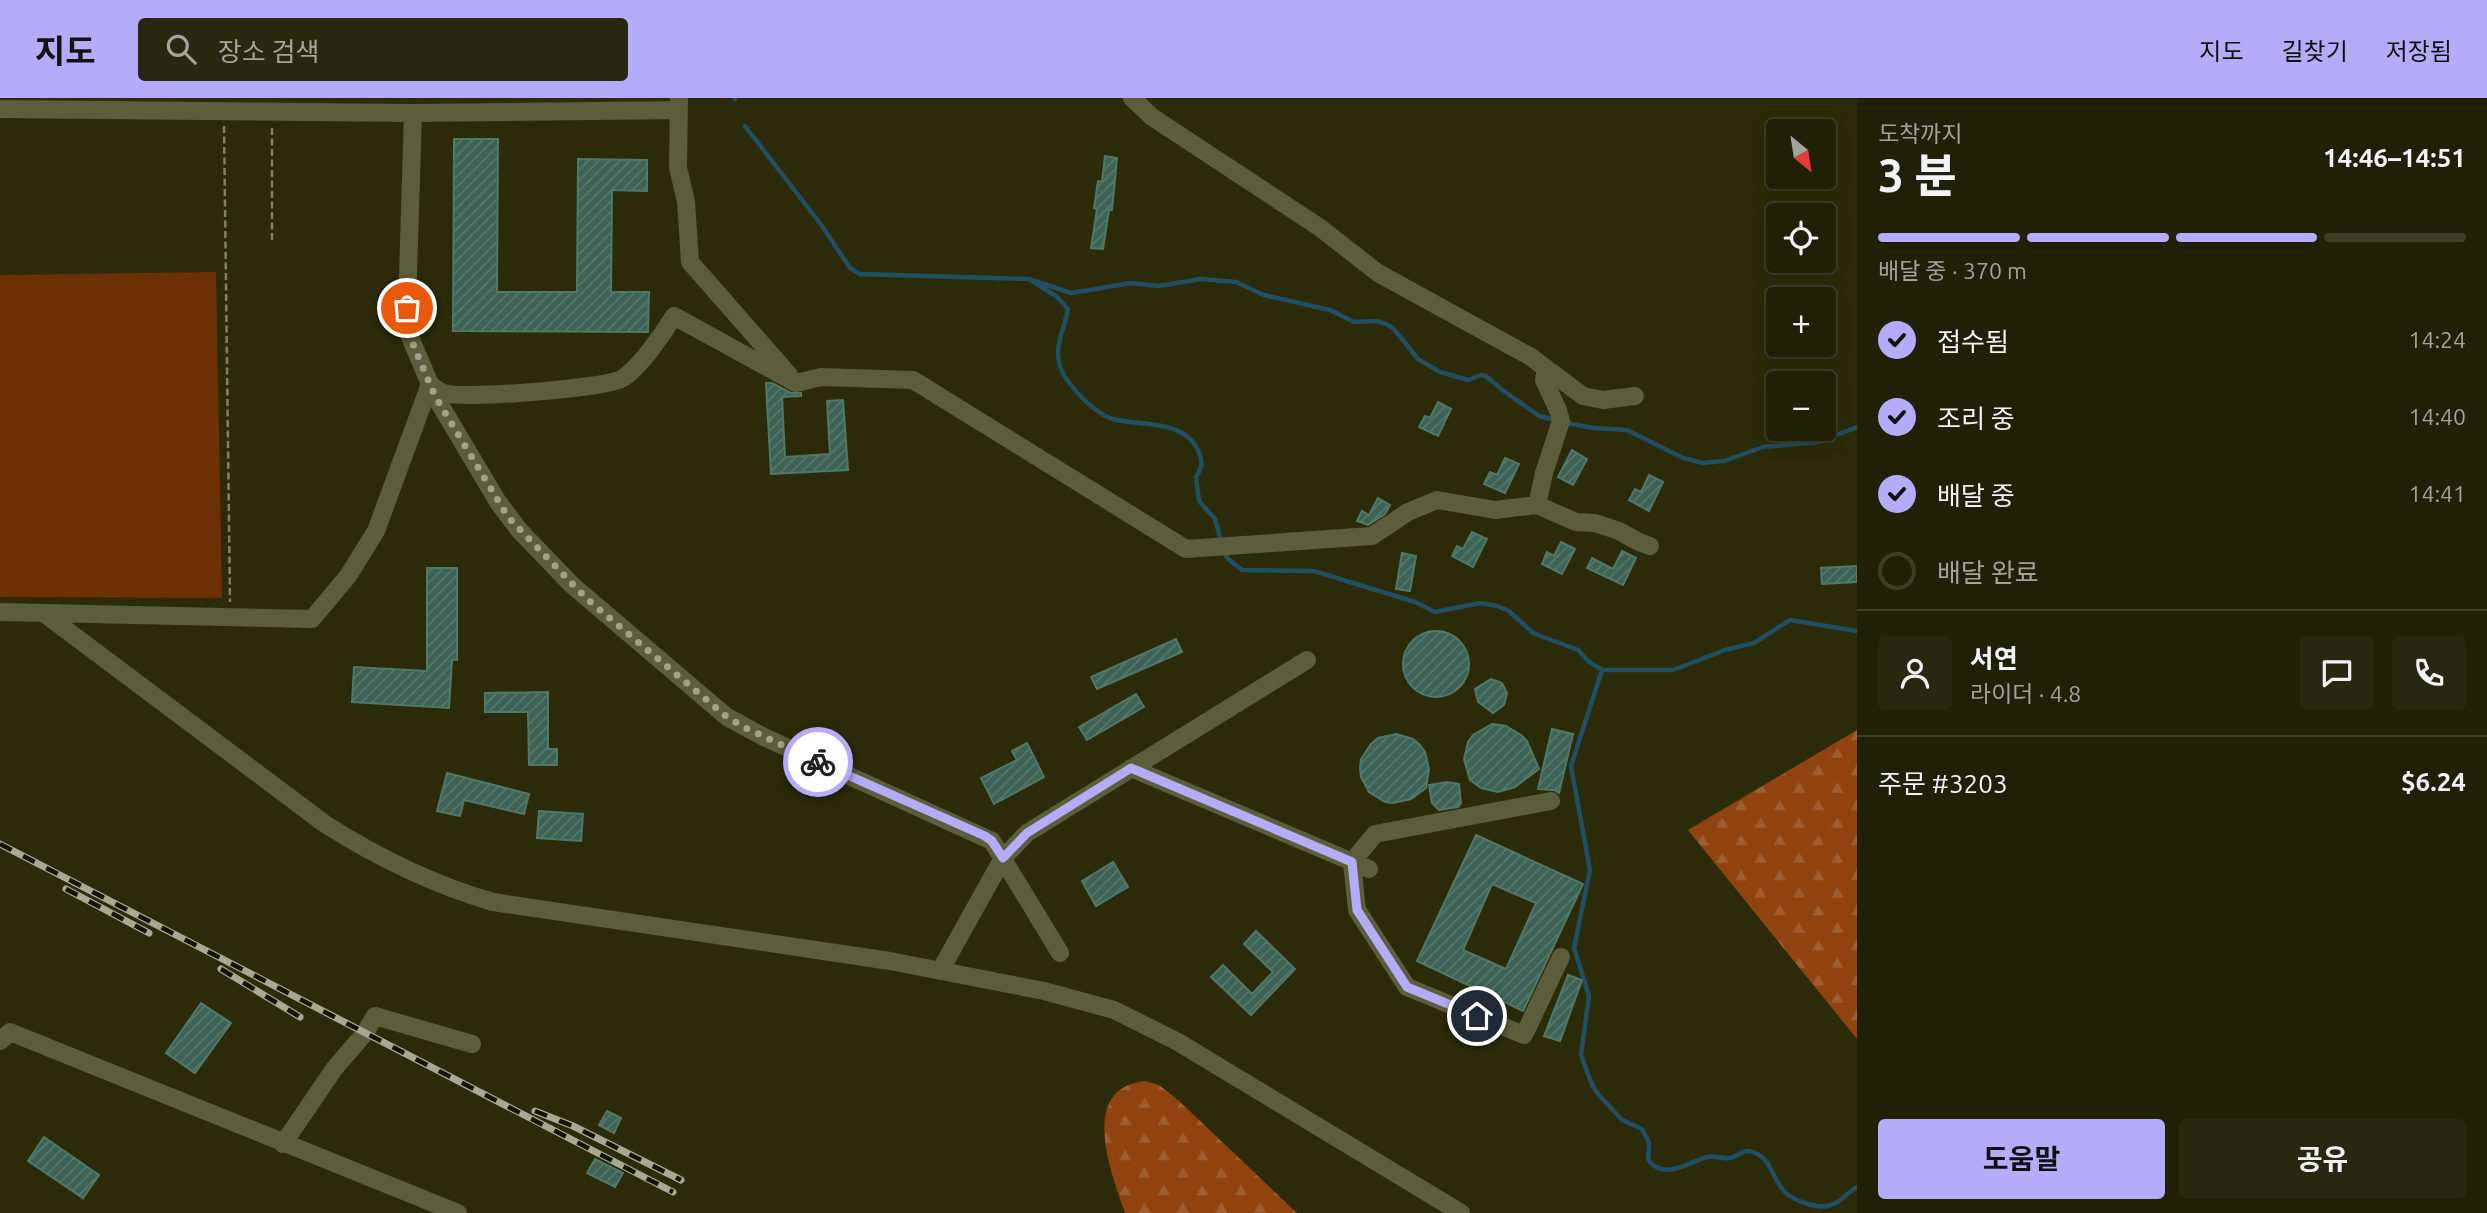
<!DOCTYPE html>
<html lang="ko">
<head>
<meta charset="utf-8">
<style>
	:root { --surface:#202007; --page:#282811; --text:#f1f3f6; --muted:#a2a39b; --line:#3d3e28; --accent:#b5acf9 }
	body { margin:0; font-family:Ubuntu,"Noto Sans KR",sans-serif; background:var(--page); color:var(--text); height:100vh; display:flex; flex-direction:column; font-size:26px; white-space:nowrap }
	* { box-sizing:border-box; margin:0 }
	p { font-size:23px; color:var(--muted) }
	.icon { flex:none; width:38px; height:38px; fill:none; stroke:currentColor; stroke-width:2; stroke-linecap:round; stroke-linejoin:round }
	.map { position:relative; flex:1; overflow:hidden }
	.side { display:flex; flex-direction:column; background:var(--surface); width:630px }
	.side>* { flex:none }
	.needle { width:46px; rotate:150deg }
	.buttons { position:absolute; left:1766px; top:21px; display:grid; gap:14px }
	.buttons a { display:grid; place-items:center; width:70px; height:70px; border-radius:7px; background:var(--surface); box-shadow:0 4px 18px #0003,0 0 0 2px var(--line); font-size:35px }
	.pin { position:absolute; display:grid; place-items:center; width:60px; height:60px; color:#fff; margin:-30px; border:4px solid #fff; border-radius:50%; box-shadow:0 2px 7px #0007 }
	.courier { position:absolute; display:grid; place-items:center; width:70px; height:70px; margin:-35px; border:5px solid #b5acf9; border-radius:50%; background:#fff; color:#222; box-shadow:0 2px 9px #0007 }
	.summary em { font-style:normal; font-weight:700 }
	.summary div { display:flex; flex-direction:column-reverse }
	.summary { display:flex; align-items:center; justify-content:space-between; height:119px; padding:0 21px }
	h1 { font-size:46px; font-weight:700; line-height:52px }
	.bar { display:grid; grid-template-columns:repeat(4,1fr); gap:10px 7px; align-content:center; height:84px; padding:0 21px }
	.bar i { height:9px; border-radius:5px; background:var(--line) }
	.bar .selected { background:var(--accent) }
	.bar p { grid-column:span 4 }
	.line { display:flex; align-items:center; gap:18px; padding:0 21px; border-top:2px solid var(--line) }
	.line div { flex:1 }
	.round { display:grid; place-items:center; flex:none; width:74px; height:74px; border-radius:7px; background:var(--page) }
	ol { padding:0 21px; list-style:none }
	li { display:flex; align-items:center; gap:21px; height:77px }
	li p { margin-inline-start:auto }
	li .icon { padding:7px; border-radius:50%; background:var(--accent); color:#111; stroke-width:4 }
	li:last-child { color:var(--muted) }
	li i { width:38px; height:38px; border:4px solid var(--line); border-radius:50% }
	.primary-button { display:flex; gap:14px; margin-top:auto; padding:14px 21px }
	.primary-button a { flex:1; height:80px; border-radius:7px; background:var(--accent); color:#111; font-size:28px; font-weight:700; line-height:80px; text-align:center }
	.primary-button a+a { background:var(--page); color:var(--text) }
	header { display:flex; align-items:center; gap:42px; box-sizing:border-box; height:98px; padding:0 35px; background:var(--accent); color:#111 }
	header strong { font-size:33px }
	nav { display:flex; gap:38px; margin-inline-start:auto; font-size:24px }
	.search { width:490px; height:63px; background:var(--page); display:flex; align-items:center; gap:18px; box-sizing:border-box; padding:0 24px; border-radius:7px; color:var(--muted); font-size:26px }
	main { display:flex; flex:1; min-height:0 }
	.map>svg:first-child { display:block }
	.forest { fill:url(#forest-firs) }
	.park { fill:#6d3004 }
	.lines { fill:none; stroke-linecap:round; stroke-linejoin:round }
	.stream { stroke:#204e62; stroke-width:4.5 }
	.building { fill:url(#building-hatch); stroke:#507869; stroke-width:2; fill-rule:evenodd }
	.path { stroke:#808065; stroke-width:2.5; stroke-dasharray:7 3.5; stroke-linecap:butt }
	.minor { stroke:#5c5d3a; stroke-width:18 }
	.rail-casing { stroke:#a8a991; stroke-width:7 }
	.rail { stroke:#131305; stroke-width:4.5; stroke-dasharray:13; stroke-linecap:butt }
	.done { stroke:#a1a28a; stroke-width:7; stroke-dasharray:0 12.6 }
	.route { stroke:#b5acf9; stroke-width:9 }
</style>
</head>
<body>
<header>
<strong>지도</strong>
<div class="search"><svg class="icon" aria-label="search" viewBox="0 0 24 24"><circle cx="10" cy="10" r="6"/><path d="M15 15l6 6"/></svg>장소 검색</div>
<nav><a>지도</a><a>길찾기</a><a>저장됨</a></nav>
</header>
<main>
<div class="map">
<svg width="1857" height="1115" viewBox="0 0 1857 1115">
	<defs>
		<pattern id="forest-firs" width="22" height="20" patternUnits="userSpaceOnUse" patternTransform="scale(1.75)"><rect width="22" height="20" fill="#90430f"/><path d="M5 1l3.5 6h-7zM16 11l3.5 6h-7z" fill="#9f5e31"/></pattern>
		<pattern id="building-hatch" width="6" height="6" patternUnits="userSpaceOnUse" patternTransform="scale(1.75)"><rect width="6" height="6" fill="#3b6254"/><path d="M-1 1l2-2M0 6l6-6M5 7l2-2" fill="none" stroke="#57786c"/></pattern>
	</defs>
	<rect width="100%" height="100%" fill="#2b2b09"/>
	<!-- forest -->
	<path class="forest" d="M1857 632V941L1688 732Z
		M1145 983 1159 987 1178 1002 1297 1115H1125C1112 1077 1077 990 1145 983Z"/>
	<!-- park -->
	<path class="park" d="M216 174 222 500 0 499V177Z"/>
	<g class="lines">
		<!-- stream -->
		<path class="stream" d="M735 0V1
			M745 28 822 128 850 170 860 176 1029 181 1057 199 1068 211C1065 228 1055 247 1059 264 1062 283 1095 316 1113 321 1142 329 1184 320 1199 354 1203 364 1202 370 1196 379L1199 403 1215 421 1221 443
			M1032 182 1071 195 1131 185 1159 188 1201 181 1236 184 1264 197 1330 212 1354 224 1376 223 1386 226 1393 230 1418 261 1440 274 1468 282 1481 277 1486 278 1501 291 1539 318 1555 322
			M1563 324 1593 330 1627 332 1683 360 1703 365 1724 363 1763 349 1818 344 1857 329
			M1224 454 1228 461 1242 472 1314 473 1415 504 1435 514 1480 505 1497 508 1509 513 1533 535 1578 552 1588 563 1602 572H1673L1725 552 1754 545 1790 522 1857 533
			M1602 572 1571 668 1590 772 1574 850 1589 898 1581 957 1592 987 1598 996 1622 1022 1642 1031 1649 1045 1648 1062C1665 1083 1689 1064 1707 1059 1715 1057 1721 1061 1729 1060 1735 1060 1741 1053 1748 1053 1771 1055 1772 1083 1786 1095 1791 1100 1799 1103 1805 1105 1814 1108 1822 1110 1831 1107 1842 1104 1847 1094 1857 1089"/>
	</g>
	<!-- building -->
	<path class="building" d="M454 41H498L497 194H577L578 61 647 62V93L612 92 611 194H649L648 234 453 233Z
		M1105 58 1117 60 1112 112H1109L1103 151 1091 150 1097 111 1094 110 1098 83 1102 84Z
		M766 285H772L791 295H801V298L782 299 785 359 830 356 827 303 843 302 848 372 771 376Z
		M1438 304 1451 311 1438 338 1419 329 1425 318 1430 320Z
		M1572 352 1587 361 1573 387 1558 379Z
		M1505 360 1519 366 1505 395 1484 386 1490 374 1497 377Z
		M1649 377 1663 384 1649 413 1629 402 1635 391 1641 394Z
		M1378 400 1390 407 1385 416 1368 427 1357 423 1362 413 1369 417Z
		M1472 434 1487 441 1473 469 1452 458 1457 448 1463 451Z
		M1561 444 1575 451 1562 476 1542 466 1547 454 1554 458Z
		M1622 453 1636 460 1623 487 1587 470 1592 460 1613 471Z
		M1402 455 1416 458 1410 493 1396 491Z
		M1857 468V484L1822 486 1821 470Z
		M427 470H457V562H452L449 610 352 604 354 569 427 573Z
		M1403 566a33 33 0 1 1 66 0a33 33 0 1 1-66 0Z
		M1176 541 1182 554 1097 591 1091 579Z
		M1491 581 1502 585 1507 595 1504 607 1493 615 1478 604 1475 591Z
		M548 594V651H557V667H529L528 614H485V595Z
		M1136 596 1144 609 1087 642 1079 629Z
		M1492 626 1506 628 1521 637 1527 643 1539 671 1515 689 1498 694 1481 690 1470 682 1464 661 1468 644 1473 637Z
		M1552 631 1573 636 1559 695 1554 692 1538 691Z
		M1396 636 1413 641 1420 647 1425 654 1429 671 1426 690 1411 701 1393 705 1385 704 1369 694 1361 679 1360 670 1361 661 1371 646 1378 640Z
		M1027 645 1044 679 994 706 981 680 1017 662 1012 653Z
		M447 675 529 696 524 716 464 702 460 718 437 713Z
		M1447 684 1459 686 1461 705 1458 709 1439 712 1432 705 1429 687Z
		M539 713 583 716 581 743 537 740Z
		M1476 737 1583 786 1523 913 1417 863ZM1492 786 1536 805 1506 871 1463 852Z
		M1113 764 1128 789 1096 808 1082 783Z
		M1256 833 1295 871 1251 917 1211 879 1223 867 1252 896 1273 874 1244 846Z
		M1568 877 1582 882 1560 943 1544 938Z
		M201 905 231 925 195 975 166 955Z
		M607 1013 621 1020 614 1035 599 1027Z
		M44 1039 99 1077 83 1100 28 1063Z
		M595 1061 623 1075 615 1089 587 1075Z"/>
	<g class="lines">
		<!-- path -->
		<path class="path" d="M224 28 230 504
			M272 30V145"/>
		<!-- minor -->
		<path class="minor" d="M679 0 678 70 686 103 690 164 789 277
			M1132 0 1152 19 1319 129 1378 175 1531 259 1583 298 1603 302 1635 298
			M0 11 413 15 678 12
			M413 15 407 210 410 239 435 298 498 404 519 432 572 487 727 619 764 639 992 743 1060 855
			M1537 407 1544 375 1561 323 1558 312 1544 282 1546 270
			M0 514 312 521 348 478 376 433 430 286C435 290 440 295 448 296 471 300 606 291 623 280 640 269 663 236 674 218L796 285 821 279 913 282 1186 451 1372 438 1408 414 1437 402 1495 412 1537 407 1576 424 1595 425 1619 433 1639 444 1650 448
			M45 516 325 726C377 759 434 787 493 804L890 863 1044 893 1114 912 1178 944 1461 1115
			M1131 670 1369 771
			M1551 703 1375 736 1352 764 1357 812 1407 889 1524 937 1561 859
			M940 873 1003 760 1027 735 1307 562
			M0 943 10 934 458 1115
			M283 1046 334 971 365 935 375 918 472 946"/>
		<defs>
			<path id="rail" d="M0 746 673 1094
				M66 791 149 835
				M221 871 300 919
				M535 1013 573 1028 681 1082"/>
		</defs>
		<!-- rail casing -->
		<use href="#rail" class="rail-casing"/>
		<!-- rail -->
		<use href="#rail" class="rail"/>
	</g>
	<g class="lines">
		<!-- done -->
		<path class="done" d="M407 210 410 239 435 298 508 419 587 501 727 619 746 630 818 664"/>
		<!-- route -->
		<path class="route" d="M818 664 985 738 992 743 1003 760 1027 735 1131 670 1352 764 1357 812 1407 889 1477 918"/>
	</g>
</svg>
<div class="buttons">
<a><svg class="needle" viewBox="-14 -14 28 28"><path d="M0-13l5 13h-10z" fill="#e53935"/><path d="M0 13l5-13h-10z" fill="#a2a39b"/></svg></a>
<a><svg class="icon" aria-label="locate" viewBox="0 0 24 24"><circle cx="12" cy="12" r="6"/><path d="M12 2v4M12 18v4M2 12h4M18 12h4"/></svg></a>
<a>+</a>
<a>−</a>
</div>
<div class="pin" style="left:407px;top:210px;background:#ea580c"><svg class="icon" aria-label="bag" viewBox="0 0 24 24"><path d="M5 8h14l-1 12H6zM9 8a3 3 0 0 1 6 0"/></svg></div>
<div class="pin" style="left:1477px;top:918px;background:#1f2937"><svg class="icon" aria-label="home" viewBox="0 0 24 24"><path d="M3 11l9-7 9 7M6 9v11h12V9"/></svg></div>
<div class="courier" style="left:818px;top:664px"><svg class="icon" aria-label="bike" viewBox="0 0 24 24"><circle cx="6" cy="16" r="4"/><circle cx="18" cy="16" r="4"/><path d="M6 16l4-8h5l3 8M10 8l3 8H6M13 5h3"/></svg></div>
</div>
<section class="side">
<div class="summary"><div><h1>3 분</h1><p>도착까지</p></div><em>14:46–14:51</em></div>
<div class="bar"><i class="selected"></i><i class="selected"></i><i class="selected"></i><i></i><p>배달 중 · 370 m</p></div>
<ol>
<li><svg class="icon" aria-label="check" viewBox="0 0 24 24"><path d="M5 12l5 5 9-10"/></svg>접수됨<p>14:24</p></li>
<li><svg class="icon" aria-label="check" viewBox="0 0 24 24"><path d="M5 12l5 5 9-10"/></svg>조리 중<p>14:40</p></li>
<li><svg class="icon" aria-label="check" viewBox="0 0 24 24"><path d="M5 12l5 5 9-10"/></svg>배달 중<p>14:41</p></li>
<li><i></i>배달 완료</li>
</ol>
<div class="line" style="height:126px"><a class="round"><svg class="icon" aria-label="person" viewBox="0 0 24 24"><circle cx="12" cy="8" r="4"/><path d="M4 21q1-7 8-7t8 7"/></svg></a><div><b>서연</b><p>라이더 · 4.8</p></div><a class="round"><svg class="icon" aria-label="chat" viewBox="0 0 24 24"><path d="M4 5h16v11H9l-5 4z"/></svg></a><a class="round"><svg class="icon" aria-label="phone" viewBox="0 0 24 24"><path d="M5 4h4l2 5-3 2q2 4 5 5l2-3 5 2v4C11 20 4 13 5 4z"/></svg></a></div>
<div class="line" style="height:91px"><div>주문 #3203</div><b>$6.24</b></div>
<div class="primary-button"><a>도움말</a><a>공유</a></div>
</section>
</main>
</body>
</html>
